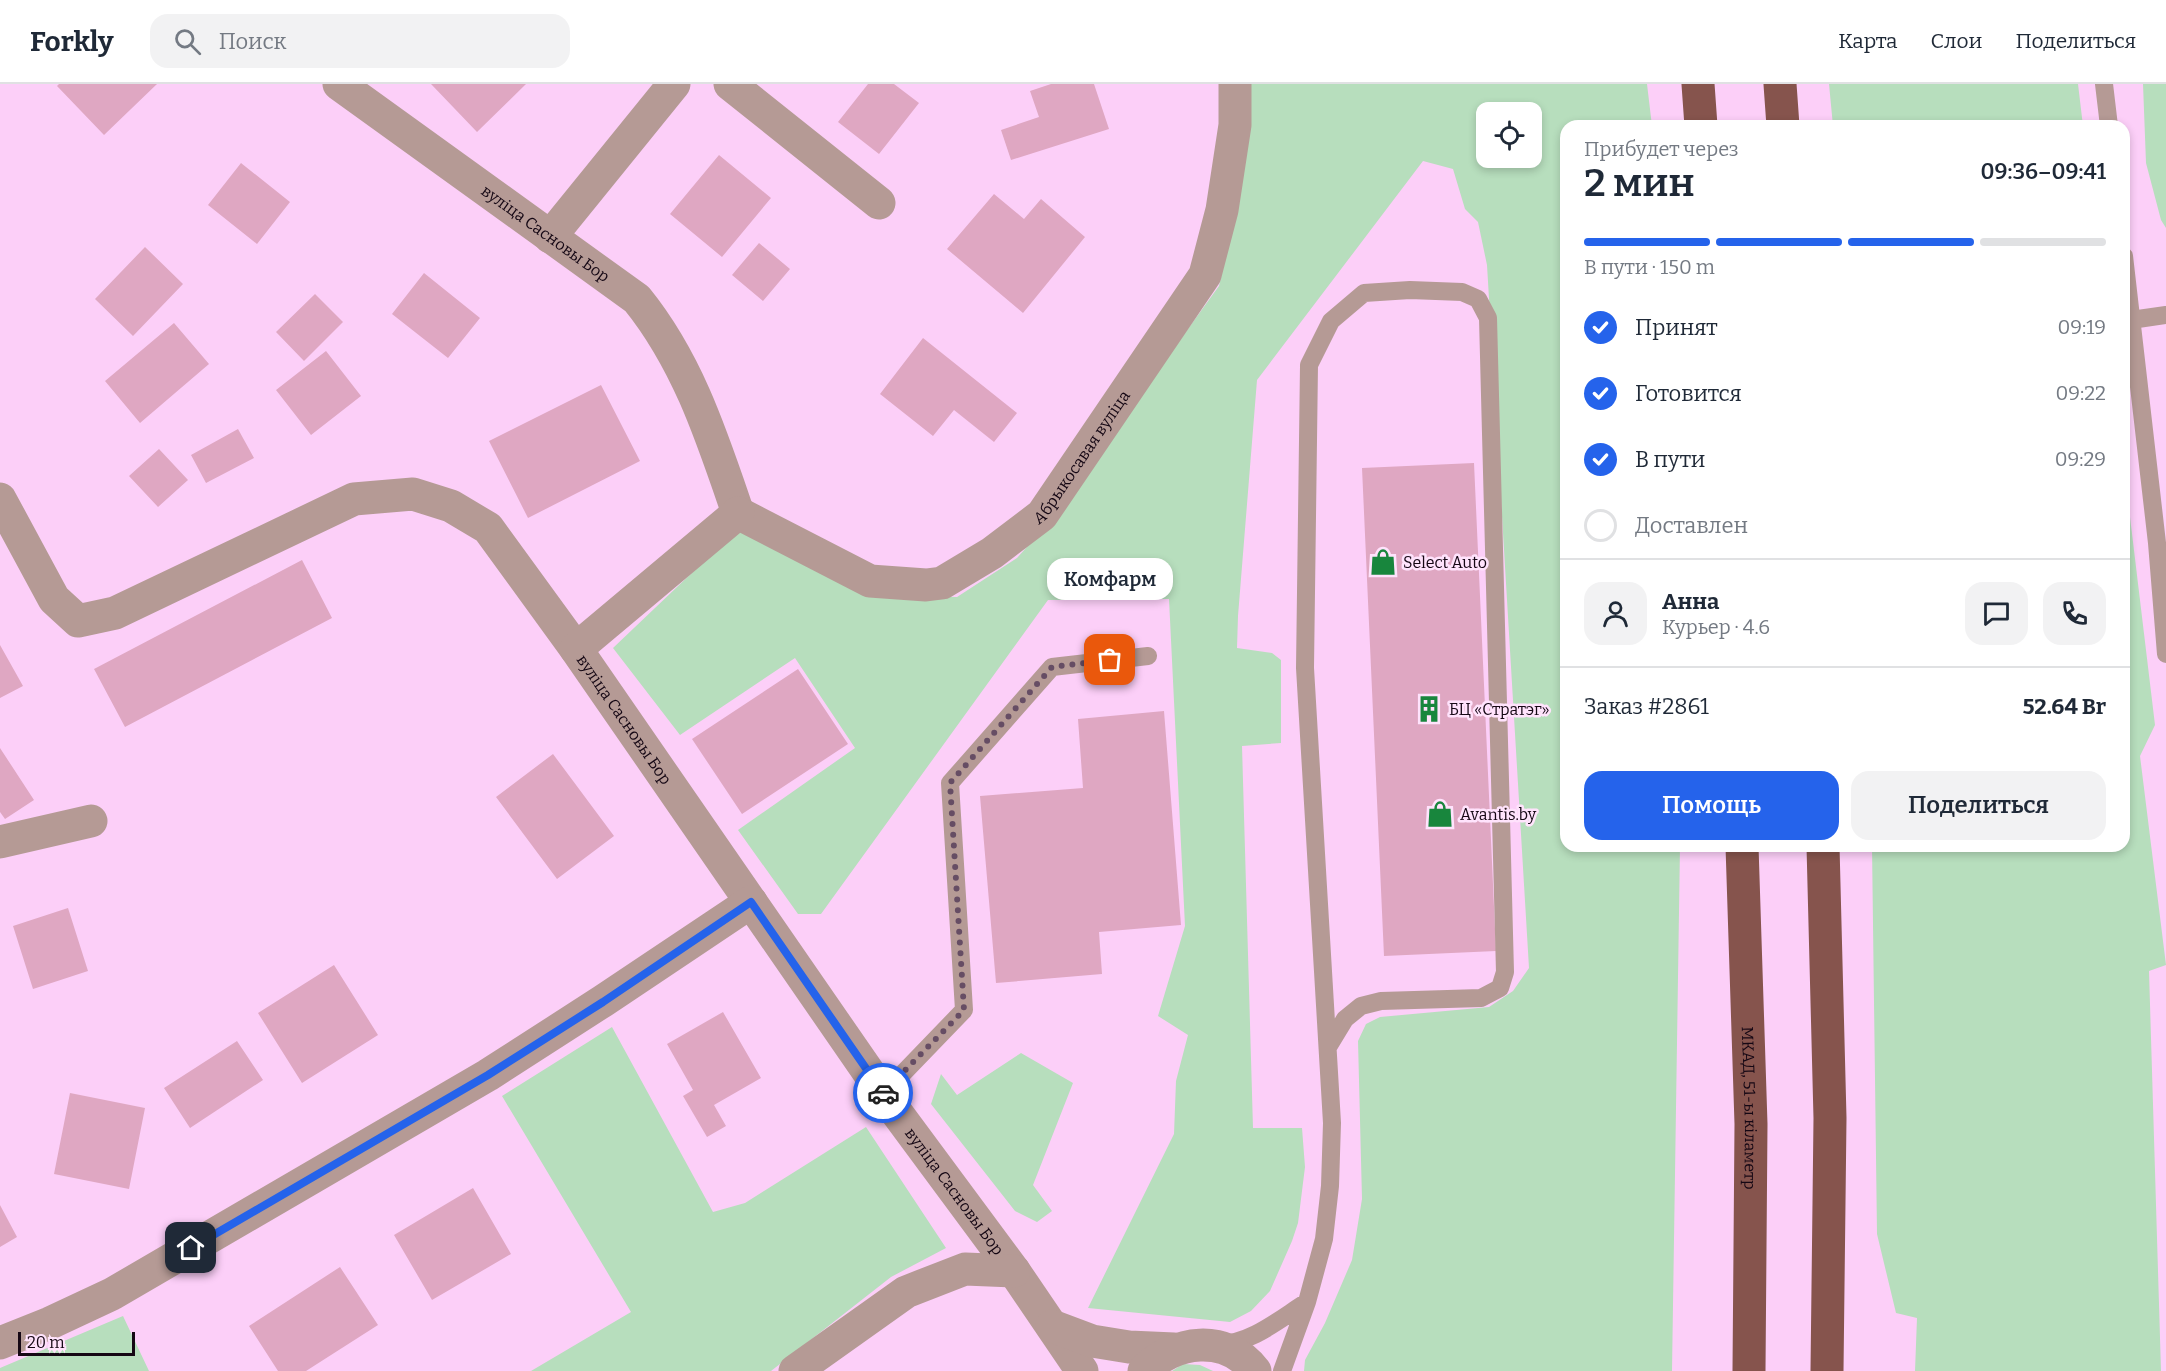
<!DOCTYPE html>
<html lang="ru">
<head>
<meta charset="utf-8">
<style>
	:root { --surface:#fff; --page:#f2f2f3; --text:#1f2937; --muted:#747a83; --line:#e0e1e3; --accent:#2563eb }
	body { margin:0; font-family:Bitter,serif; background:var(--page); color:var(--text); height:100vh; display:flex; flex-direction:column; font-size:22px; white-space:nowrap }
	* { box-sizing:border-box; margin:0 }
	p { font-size:20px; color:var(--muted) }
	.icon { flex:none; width:33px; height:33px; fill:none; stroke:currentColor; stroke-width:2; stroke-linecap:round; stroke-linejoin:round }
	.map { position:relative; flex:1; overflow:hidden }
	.details { position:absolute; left:1560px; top:36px; width:570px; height:732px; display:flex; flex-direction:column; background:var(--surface); border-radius:18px; box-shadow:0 3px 9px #0003 }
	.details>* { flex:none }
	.controls { position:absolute; left:1476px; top:18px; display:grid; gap:12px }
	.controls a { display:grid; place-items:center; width:66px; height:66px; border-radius:12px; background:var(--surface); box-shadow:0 3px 9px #0003; font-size:30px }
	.scale { position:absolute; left:18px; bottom:15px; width:117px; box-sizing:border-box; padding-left:6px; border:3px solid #150714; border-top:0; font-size:16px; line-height:21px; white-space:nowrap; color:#150714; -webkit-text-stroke:4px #ffe3fc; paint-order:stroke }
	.pin { position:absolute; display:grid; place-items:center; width:51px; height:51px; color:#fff; margin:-26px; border-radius:12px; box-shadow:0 3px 9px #0006 }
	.courier { position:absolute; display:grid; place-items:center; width:60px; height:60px; margin:-30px; border:4px solid #2563eb; border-radius:50%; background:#fff; color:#222; box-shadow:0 2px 8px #0007 }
	.bubble { position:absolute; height:42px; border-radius:18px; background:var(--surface); box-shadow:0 3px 9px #0003; font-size:20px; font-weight:600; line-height:42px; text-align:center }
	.head em { font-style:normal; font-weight:600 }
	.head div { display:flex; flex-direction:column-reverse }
	.head { display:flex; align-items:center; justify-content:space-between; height:102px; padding:0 24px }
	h1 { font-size:39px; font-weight:600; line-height:45px }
	.bar { display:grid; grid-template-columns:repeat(4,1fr); gap:9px 6px; align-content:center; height:72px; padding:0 24px }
	.bar i { height:8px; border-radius:4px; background:var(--line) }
	.bar .active { background:var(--accent) }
	.bar p { grid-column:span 4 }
	.line { display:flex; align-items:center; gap:15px; padding:0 24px; border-top:2px solid var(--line) }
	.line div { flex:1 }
	.round { display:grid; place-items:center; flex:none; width:63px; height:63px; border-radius:18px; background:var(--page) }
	ol { padding:0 24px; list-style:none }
	li { display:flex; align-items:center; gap:18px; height:66px }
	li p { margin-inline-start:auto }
	li .icon { padding:6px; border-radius:50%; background:var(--accent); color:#fff; stroke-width:4 }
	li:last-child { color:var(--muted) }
	li i { width:33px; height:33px; border:3px solid var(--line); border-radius:50% }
	.button { display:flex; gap:12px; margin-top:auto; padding:12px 24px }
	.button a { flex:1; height:69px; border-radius:18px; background:var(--accent); color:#fff; font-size:24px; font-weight:600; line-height:69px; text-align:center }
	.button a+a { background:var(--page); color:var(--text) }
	header { display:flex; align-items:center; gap:36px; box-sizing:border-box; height:84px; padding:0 30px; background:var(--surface); border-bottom:2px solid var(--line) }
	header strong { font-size:28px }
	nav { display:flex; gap:33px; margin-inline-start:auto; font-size:21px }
	.search { width:420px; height:54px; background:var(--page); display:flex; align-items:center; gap:15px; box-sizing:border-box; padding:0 21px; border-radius:18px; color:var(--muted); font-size:22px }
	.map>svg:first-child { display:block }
	.green { fill:#b7debd; fill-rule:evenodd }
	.building { fill:#dfa7c2 }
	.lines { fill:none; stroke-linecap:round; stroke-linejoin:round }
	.service { stroke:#b59a95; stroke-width:18 }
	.minor { stroke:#b59a95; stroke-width:33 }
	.trunk { stroke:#86544d; stroke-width:33 }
	.done { stroke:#664d64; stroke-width:6; stroke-dasharray:0 10.8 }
	.route { stroke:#2563eb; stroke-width:8 }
	.labels { text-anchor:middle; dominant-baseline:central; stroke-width:5; stroke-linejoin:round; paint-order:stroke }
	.street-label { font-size:16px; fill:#150714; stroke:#ffe3fc }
	.poi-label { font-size:16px; fill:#150714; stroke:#ffe3fc; text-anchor:start }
</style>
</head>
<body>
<header>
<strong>Forkly</strong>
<div class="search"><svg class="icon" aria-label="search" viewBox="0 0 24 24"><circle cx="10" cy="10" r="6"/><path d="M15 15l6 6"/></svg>Поиск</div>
<nav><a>Карта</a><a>Слои</a><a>Поделиться</a></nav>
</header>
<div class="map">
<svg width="2166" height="1287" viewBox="0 0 2166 1287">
	<rect width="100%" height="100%" fill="#fccff8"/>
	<!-- green -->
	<path class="green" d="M1250 0H1647L1652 42H1566V762H1680L1672 1287H1304L1305 1276 1325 1239 1352 1176 1362 1115 1358 957 1366 940 1380 933 1489 923 1513 907 1529 884 1487 181 1478 138 1465 125 1453 85 1423 77 1257 296 1238 532 1237 564 1272 569 1281 576V659L1242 662 1253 1044H1302L1305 1083 1298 1139 1292 1157 1270 1207 1251 1227 1230 1238 1088 1224 1174 1050 1176 997 1188 951 1158 932 1185 842 1169 515 1048 516 821 830H798L738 746 855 664 795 574 680 651 613 564 740 443 863 511 957 513 1017 474 1043 445 1219 202 1239 110ZM1486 28H1532V74H1486Z
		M1829 0H2078L2083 42H1833Z
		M2143 0H2166V144L2161 136 2146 79Z
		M2124 383 2155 641 2140 672 2166 881 2149 887 2161 1287H1915L1917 1234 1896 1229 1877 1150 1872 762H2124Z
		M612 943 713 1128 745 1119 866 1043 946 1164 891 1193 771 1287H531L631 1228 502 1012Z
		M1021 969 1073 999 1033 1101 1052 1127 1037 1138 1015 1127 931 1020 941 990 957 1011Z
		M123 1232 149 1287H0V1284Z
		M1183 1280 1200 1281 1213 1287H1172Z"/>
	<!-- building -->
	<path class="building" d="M59 0H157L104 51 57 2Z
		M431 0H526L477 48Z
		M868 0H894L919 19 879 70 838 38Z
		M1051 0H1094L1109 45 1011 76 1001 46 1039 33 1030 7Z
		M719 71 771 114 722 173 670 130Z
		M241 79 290 118 257 160 208 121Z
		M994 110 1024 135 1041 115 1085 153 1023 229 947 165Z
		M759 159 790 185 763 217 732 191Z
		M145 163 183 200 133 252 95 215Z
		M424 189 480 234 448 274 392 230Z
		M315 210 343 238 304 277 276 248Z
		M174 239 209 280 140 339 105 297Z
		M923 254 1017 329 994 358 954 326 933 352 880 310Z
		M326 267 361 312 311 351 276 306Z
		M601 301 640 377 528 434 489 357Z
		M238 345 254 374 206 399 191 371Z
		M159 365 188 396 158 423 129 392Z
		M1474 379 1496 867 1384 872 1362 384Z
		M302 476 332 534 125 643 94 585Z
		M0 561 23 602 0 614Z
		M798 585 848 660 742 730 692 655Z
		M1164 627 1181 841 1099 848 1102 890 996 899 980 712 1083 704 1078 635Z
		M0 664 34 716 5 735 0 728Z
		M553 670 614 752 557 795 496 713Z
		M68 824 88 887 33 905 13 842Z
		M334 881 378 951 302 999 258 929Z
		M723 928 761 994 714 1021 726 1042 707 1053 683 1012 693 1006 667 960Z
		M237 957 263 996 190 1044 164 1004Z
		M70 1009 145 1024 129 1105 54 1090Z
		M473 1104 511 1170 432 1216 394 1151Z
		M0 1121 17 1153 0 1163Z
		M340 1183 378 1241 306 1287H278L249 1242Z"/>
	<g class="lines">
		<!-- service -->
		<path class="service" d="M2104 0 2109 42
			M2124 172 2157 459 2166 570
			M2131 236 2166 231
			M883 1010 964 926 950 699 1052 583 1148 572
			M1307 1218 1324 1155 1330 1102 1332 1039 1305 584 1309 281 1331 237 1364 209 1410 206 1462 208 1478 215 1488 234 1505 888 1500 904 1481 914 1381 917 1361 922 1345 935 1328 963
			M1219 1260C1251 1260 1281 1234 1307 1218L1282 1287"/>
		<!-- minor -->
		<g class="minor">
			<path id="s1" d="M339 0 637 215C688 278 712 353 738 429"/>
			<path d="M730 0 879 119"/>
			<path d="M550 153 674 0"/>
			<path id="s2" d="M0 415 54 515 78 537 115 529 354 415 413 410 451 422 488 444 576 565 894 1025 1014 1187 1082 1287"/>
			<path id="s3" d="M738 429 870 497 926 501 942 499 992 469 1042 431 1205 191 1222 126 1235 41V0"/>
			<path d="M576 565 738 429"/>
			<path d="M0 758 91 737"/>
			<path d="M1052 1242 1092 1257 1129 1263 1174 1265"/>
			<path d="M0 1259 50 1239 112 1210 488 991 603 917 751 818"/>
			<path d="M795 1287 906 1208 965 1185 1014 1187"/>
			<path d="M1144 1287C1174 1256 1226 1249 1255 1287"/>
		</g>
		<!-- trunk -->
		<g class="trunk">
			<path d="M1698 0 1701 42"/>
			<path d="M1780 0 1783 42"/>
			<path id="s4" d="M1742 762 1751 1040 1749 1287"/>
			<path d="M1823 762 1830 1034 1827 1287"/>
		</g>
	</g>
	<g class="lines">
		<!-- done -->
		<path class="done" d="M883 1009 964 926 950 699 1052 583 1110 576"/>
		<!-- route -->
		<path class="route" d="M191 1164 488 991 603 918 751 818 883 1009"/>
	</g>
	<!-- icons -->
	<defs>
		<symbol id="shop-bare" viewBox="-9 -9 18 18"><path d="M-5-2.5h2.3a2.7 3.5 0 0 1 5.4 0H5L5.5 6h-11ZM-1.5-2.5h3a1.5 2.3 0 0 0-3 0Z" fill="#18863d" stroke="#ffe3fc" stroke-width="2.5" paint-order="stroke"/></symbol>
		<symbol id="building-bare" viewBox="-9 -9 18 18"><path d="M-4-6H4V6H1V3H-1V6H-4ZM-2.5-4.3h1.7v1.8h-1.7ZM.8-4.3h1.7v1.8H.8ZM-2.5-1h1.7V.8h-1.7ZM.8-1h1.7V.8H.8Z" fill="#18863d" stroke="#ffe3fc" stroke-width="2.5" paint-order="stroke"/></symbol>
	</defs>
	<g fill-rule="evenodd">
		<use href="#shop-bare" x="1364" y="459" width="38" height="38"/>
		<use href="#building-bare" x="1410" y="606" width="38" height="38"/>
		<use href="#shop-bare" x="1421" y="711" width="38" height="38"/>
	</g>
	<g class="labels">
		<!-- street labels -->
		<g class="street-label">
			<text stroke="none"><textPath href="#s1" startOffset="255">вуліца Сасновы Бор</textPath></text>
			<text stroke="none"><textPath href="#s3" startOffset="412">Абрыкосавая вуліца</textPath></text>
			<text stroke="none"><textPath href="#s2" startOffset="826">вуліца Сасновы Бор</textPath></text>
			<text stroke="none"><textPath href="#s4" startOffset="262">МКАД, 51-ы кіламетр</textPath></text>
			<text stroke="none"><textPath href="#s2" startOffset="1402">вуліца Сасновы Бор</textPath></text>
		</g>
		<!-- poi labels -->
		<g class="poi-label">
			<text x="1403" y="478">Select Auto</text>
			<text x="1449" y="625">БЦ «Стратэг»</text>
			<text x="1460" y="730">Avantis.by</text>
		</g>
	</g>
</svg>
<div class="controls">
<a><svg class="icon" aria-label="locate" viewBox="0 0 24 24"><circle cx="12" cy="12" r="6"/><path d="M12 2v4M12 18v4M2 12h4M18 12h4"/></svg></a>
</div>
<div class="scale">20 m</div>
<div class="pin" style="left:1110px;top:576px;background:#ea580c"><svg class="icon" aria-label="bag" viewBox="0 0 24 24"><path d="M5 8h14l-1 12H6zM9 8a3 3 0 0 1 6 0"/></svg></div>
<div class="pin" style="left:191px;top:1164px;background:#1f2937"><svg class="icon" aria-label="home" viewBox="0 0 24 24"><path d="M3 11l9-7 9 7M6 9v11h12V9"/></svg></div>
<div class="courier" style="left:883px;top:1009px"><svg class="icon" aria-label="car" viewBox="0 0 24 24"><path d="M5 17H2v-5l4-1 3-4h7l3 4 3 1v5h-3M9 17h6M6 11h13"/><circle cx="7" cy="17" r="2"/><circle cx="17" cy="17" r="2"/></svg></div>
<div class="bubble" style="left:1047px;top:474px;width:126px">Комфарм</div>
<section class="details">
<div class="head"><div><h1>2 мин</h1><p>Прибудет через</p></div><em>09:36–09:41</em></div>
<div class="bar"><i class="active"></i><i class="active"></i><i class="active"></i><i></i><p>В пути · 150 m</p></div>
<ol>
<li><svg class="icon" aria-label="check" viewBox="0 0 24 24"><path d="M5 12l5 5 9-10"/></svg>Принят<p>09:19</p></li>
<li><svg class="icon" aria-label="check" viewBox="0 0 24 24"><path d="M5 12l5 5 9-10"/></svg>Готовится<p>09:22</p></li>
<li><svg class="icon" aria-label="check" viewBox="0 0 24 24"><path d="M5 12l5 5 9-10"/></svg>В пути<p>09:29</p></li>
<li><i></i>Доставлен</li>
</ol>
<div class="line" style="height:108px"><a class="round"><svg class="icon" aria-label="person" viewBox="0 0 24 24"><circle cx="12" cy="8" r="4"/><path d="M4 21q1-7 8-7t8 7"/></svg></a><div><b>Анна</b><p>Курьер · 4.6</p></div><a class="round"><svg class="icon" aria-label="chat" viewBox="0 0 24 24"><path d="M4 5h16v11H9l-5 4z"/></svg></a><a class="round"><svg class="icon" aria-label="phone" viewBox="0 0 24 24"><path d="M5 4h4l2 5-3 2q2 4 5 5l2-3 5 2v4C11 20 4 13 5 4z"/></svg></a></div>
<div class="line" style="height:78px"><div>Заказ #2861</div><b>52.64 Br</b></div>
<div class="button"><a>Помощь</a><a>Поделиться</a></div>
</section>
</div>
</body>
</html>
